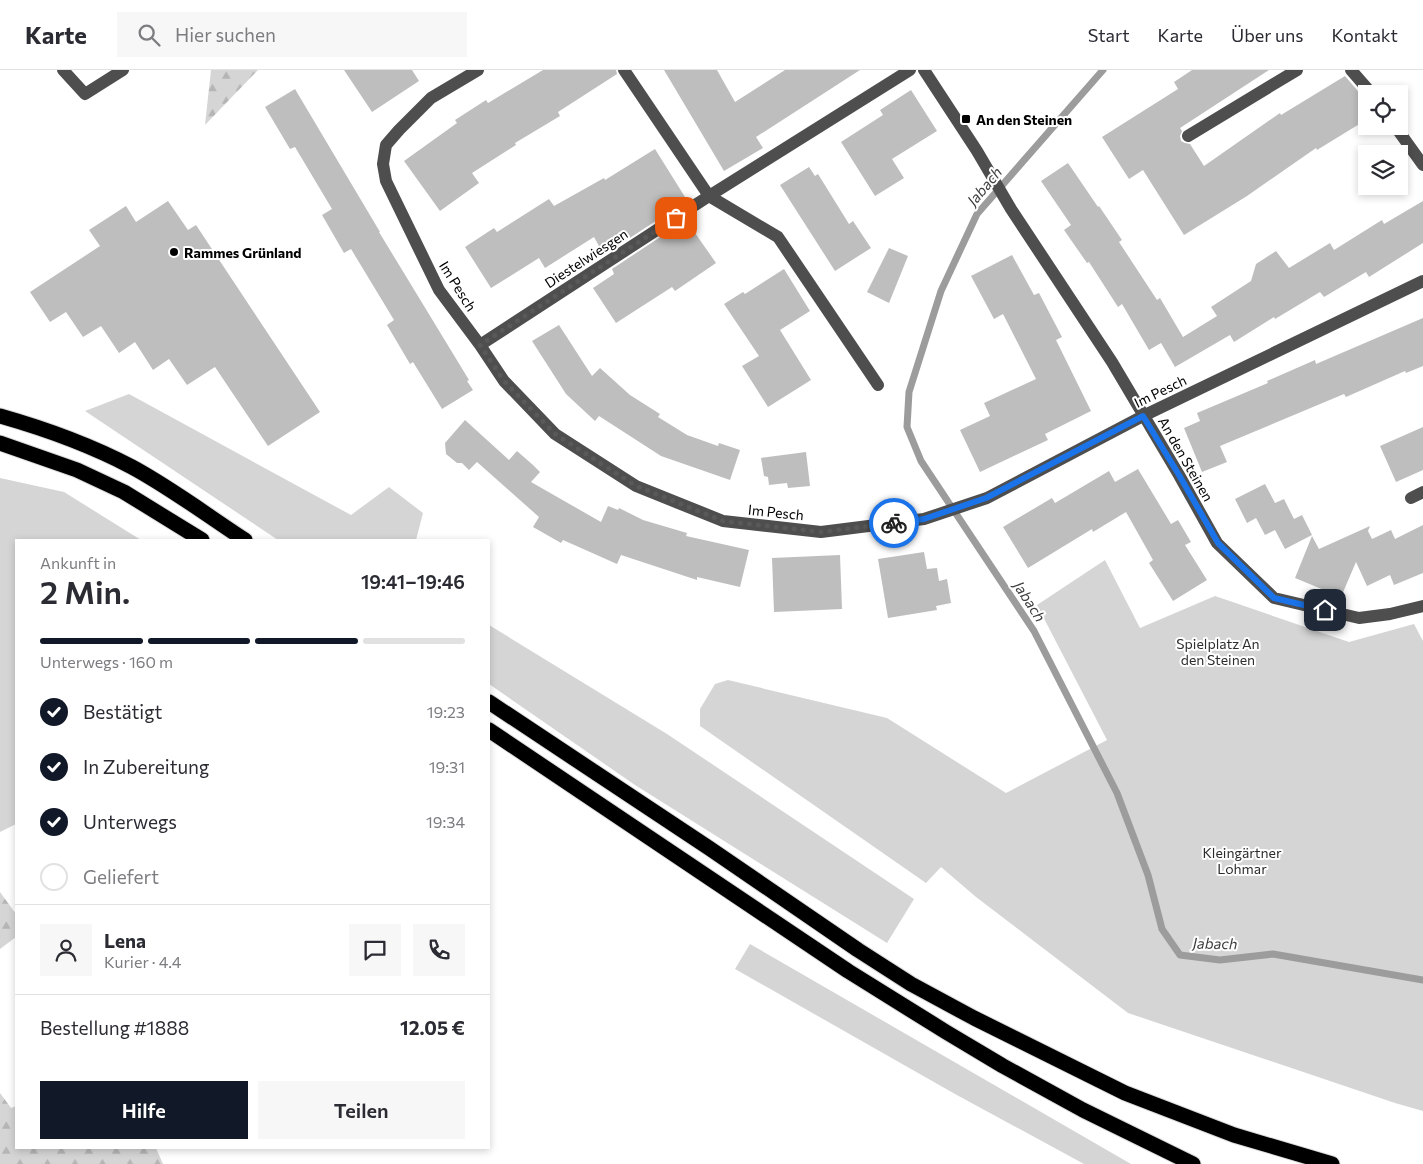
<!DOCTYPE html>
<html lang="de">
<head>
<meta charset="utf-8">
<style>
	:root { --surface:#fff; --page:#f7f7f7; --text:#2b2b33; --muted:#7c7c81; --line:#e1e1e2; --accent:#111827 }
	body { margin:0; font-family:Commissioner,sans-serif; background:var(--page); color:var(--text); height:100vh; display:flex; flex-direction:column; font-size:19px; white-space:nowrap }
	* { box-sizing:border-box; margin:0 }
	p { font-size:16px; color:var(--muted) }
	.icon { flex:none; width:28px; height:28px; fill:none; stroke:currentColor; stroke-width:2; stroke-linecap:round; stroke-linejoin:round }
	.map { position:relative; flex:1; overflow:hidden }
	.drawer { position:absolute; left:15px; top:469px; width:475px; height:610px; display:flex; flex-direction:column; background:var(--surface); border-radius:0px; box-shadow:0 2px 8px #0003 }
	.drawer>* { flex:none }
	.controls { position:absolute; left:1358px; top:15px; display:grid; gap:10px }
	.controls a { display:grid; place-items:center; width:50px; height:50px; border-radius:0px; background:var(--surface); box-shadow:0 2px 8px #0003; font-size:25px }
	.pin { position:absolute; display:grid; place-items:center; width:42px; height:42px; color:#fff; margin:-21px; border-radius:10px; box-shadow:0 2px 8px #0006 }
	.courier { position:absolute; display:grid; place-items:center; width:50px; height:50px; margin:-25px; border:4px solid #1a73e8; border-radius:50%; background:#fff; color:#222; box-shadow:0 1px 6px #0007 }
	.summary em { font-style:normal; font-weight:600 }
	.summary div { display:flex; flex-direction:column-reverse }
	.summary { display:flex; align-items:center; justify-content:space-between; height:85px; padding:0 25px }
	h1 { font-size:32px; font-weight:600; line-height:38px }
	.bar { display:grid; grid-template-columns:repeat(4,1fr); gap:8px 5px; align-content:center; height:60px; padding:0 25px }
	.bar i { height:6px; border-radius:4px; background:var(--line) }
	.bar .current { background:var(--accent) }
	.bar p { grid-column:span 4 }
	.line { display:flex; align-items:center; gap:12px; padding:0 25px; border-top:1px solid var(--line) }
	.line div { flex:1 }
	.round { display:grid; place-items:center; flex:none; width:52px; height:52px; border-radius:0px; background:var(--page) }
	ol { padding:0 25px; list-style:none }
	li { display:flex; align-items:center; gap:15px; height:55px }
	li p { margin-inline-start:auto }
	li .icon { padding:5px; border-radius:50%; background:var(--accent); color:#fff; stroke-width:4 }
	li:last-child { color:var(--muted) }
	li i { width:28px; height:28px; border:2px solid var(--line); border-radius:50% }
	.action { display:flex; gap:10px; margin-top:auto; padding:10px 25px }
	.action a { flex:1; height:58px; border-radius:0px; background:var(--accent); color:#fff; font-size:20px; font-weight:600; line-height:58px; text-align:center }
	.action a+a { background:var(--page); color:var(--text) }
	header { display:flex; align-items:center; gap:30px; box-sizing:border-box; height:70px; padding:0 25px; background:var(--surface); border-bottom:1px solid var(--line) }
	header strong { font-size:24px }
	nav { display:flex; gap:28px; margin-inline-start:auto; font-size:18px }
	.search { width:350px; height:45px; background:var(--page); display:flex; align-items:center; gap:12px; box-sizing:border-box; padding:0 18px; border-radius:0px; color:var(--muted); font-size:19px }
	.map>svg:first-child { display:block }
	.green { fill:#d5d5d5 }
	.forest { fill:url(#forest-firs) }
	.lines { fill:none; stroke-linecap:round; stroke-linejoin:round }
	.stream { stroke:#9c9c9c; stroke-width:7 }
	.building { fill:#bebebe }
	.highway-casing { stroke:#dbdbdb; stroke-width:17 }
	.minor { stroke:#4e4e4e; stroke-width:12 }
	.highway { stroke:#000; stroke-width:15 }
	.done { stroke:#595959; stroke-width:5; stroke-dasharray:0 9 }
	.route { stroke:#1a73e8; stroke-width:6 }
	.poi-dot { fill:#000; stroke:#fff; stroke-width:2 }
	.labels { text-anchor:middle; dominant-baseline:central; stroke-width:4; stroke-linejoin:round; paint-order:stroke }
	.poi-label { font-size:14px; font-weight:bold; fill:#000; stroke:#fff; text-anchor:start }
	.street-label { font-size:14px; fill:#000; stroke:#fff }
	.park-label { font-size:14px; fill:#2c2c2c; stroke:#fff }
	.water-label { font-size:15px; font-style:italic; fill:#3d3d3d; stroke:#fff }
</style>
</head>
<body>
<header>
<strong>Karte</strong>
<div class="search"><svg class="icon" aria-label="search" viewBox="0 0 24 24"><circle cx="10" cy="10" r="6"/><path d="M15 15l6 6"/></svg>Hier suchen</div>
<nav><a>Start</a><a>Karte</a><a>Über uns</a><a>Kontakt</a></nav>
</header>
<div class="map">
<svg width="1423" height="1094" viewBox="0 0 1423 1094">
	<defs>
		<pattern id="forest-firs" width="22" height="20" patternUnits="userSpaceOnUse" patternTransform="scale(1.25)"><rect width="22" height="20" fill="#d5d5d5"/><path d="M5 1l3.5 6h-7zM16 11l3.5 6h-7z" fill="#b5b5b5"/></pattern>
	</defs>
	<rect width="100%" height="100%" fill="#fff"/>
	<!-- green -->
	<path class="green" d="M129 324 351 445 389 417 423 443 416 470H278L85 341Z
		M0 408 64 422 141 470H16V754L0 762Z
		M1105 490 1140 558 1215 526 1349 572 1414 554 1423 571V1041L1395 1033 1128 943 976 827 941 797 926 813 700 656V639L715 614 728 610 887 648 1006 723 1107 670 1037 535Z
		M489 555 667 664 914 829 887 873 635 715 489 614Z
		M750 874 1131 1094H1084L955 1024 735 899Z"/>
	<!-- forest -->
	<path class="forest" d="M211 0H258L205 55Z
		M0 822 16 844V867L0 879Z
		M0 1023 11 1038 16 1036V1078H156L163 1094H0Z"/>
	<g class="lines">
		<!-- stream -->
		<path class="stream" d="M1103 0 977 144 941 221 909 322 907 357 921 391 1034 561 1117 723 1148 805 1162 859 1180 885 1220 890 1273 884 1423 910"/>
	</g>
	<!-- building -->
	<path class="building" d="M344 0H412L419 11 372 42Z
		M543 0H616L617 4 558 42 560 46 515 73 516 75 472 103 479 113 440 141 404 91 457 53 455 50 486 30 488 33Z
		M664 0H717L735 32 785 0H860L756 67 763 78 724 101Z
		M1192 0H1269L1180 58 1182 61 1180 66 1181 71 1185 73 1190 74 1204 96 1280 43 1281 45 1345 6 1357 20 1366 34V50L1317 80 1316 78 1247 126 1184 165 1143 100 1129 109 1102 67 1178 19 1174 12Z
		M295 19 380 162H379L469 310 467 311 473 320 442 339 413 292 410 294 387 255 394 250 351 179 344 183 322 145 332 139 295 77 290 79 265 37Z
		M911 20 937 61 892 89 904 108 875 126 841 72 883 45 880 40Z
		M655 79 685 127 675 134 677 137 604 185 594 167 545 198 539 188 491 218 465 177 494 158 497 162 549 129 554 136 604 108 605 110Z
		M1068 93 1098 137 1099 136 1122 170 1119 172 1157 230 1160 228 1183 267 1217 246 1211 237 1251 211 1256 194 1276 181 1289 198 1330 173 1334 180 1382 150 1384 154 1423 131V173L1369 207 1366 202 1324 227 1320 222 1275 249 1274 247 1234 272 1230 265 1175 297 1161 273 1149 280 1122 234 1118 237 1089 192 1087 193 1064 160 1071 155 1041 111Z
		M809 97 815 106 818 104 849 154 853 151 871 178 835 201 780 115Z
		M168 131 188 160 196 155 320 342 268 376 215 297 187 315 169 289 153 300 135 272 119 283 101 256 83 267 66 242 50 252 30 222 100 176 89 160 126 136 136 152Z
		M686 150 716 193 675 221 672 217 616 253 593 218 614 204 612 199Z
		M889 178 908 186 889 233 867 222Z
		M1012 185 1034 225 1039 223 1062 267 1056 270 1091 341 1045 364 1048 370 980 402 960 360 990 346 984 333 1036 309 1003 244 994 249 971 206Z
		M784 199 810 241 780 260 811 310 768 337 742 296 759 286 724 234 743 222 745 224Z
		M1423 248V296L1406 303 1405 301 1346 327 1344 324 1220 376 1227 392 1202 402 1184 358 1200 351 1197 343 1268 313 1267 311 1315 290 1316 294Z
		M559 255 592 306 600 298 630 325 660 344 658 347 687 365 718 376 719 373 740 380 730 410 661 386 599 346 595 351 566 324 532 271Z
		M465 350 509 390 517 381 533 395 540 402 531 412 601 452 608 436 618 440 619 438 643 450 687 463 686 466 749 480 740 517 697 507V510L621 485 617 494 563 470 561 473 533 457 539 447 477 392 469 400 462 393H457L446 384 445 373Z
		M1423 357V400L1396 412 1380 376Z
		M806 382 810 416 788 418 787 413 769 415 768 407 764 406 761 388Z
		M1138 399 1171 454 1178 450 1191 472 1185 475 1207 510 1173 531 1149 493 1153 490 1126 442 1093 462 1092 459 1028 498 1003 457 1052 428 1055 433 1109 401 1115 412Z
		M1265 414 1275 433 1284 429 1294 449 1302 445 1312 465 1285 479 1275 460 1265 465 1256 448 1247 453 1235 429Z
		M1423 455V503L1394 515 1390 505 1367 516 1356 492 1341 527 1295 508 1312 466 1319 479 1370 456 1368 461 1372 469 1391 460 1395 469Z
		M924 482 927 499 937 498 939 511 947 509 951 533 936 536 937 540 888 548 878 489Z
		M840 485 842 539 774 542 772 488Z"/>
	<g class="lines">
		<defs>
			<path id="highway" d="M0 346C46 359 90 375 132 397 171 418 208 446 245 470
				M0 373 77 400 124 422 202 470
				M489 632 709 778 858 880 911 914 974 948 1125 1023 1234 1065 1332 1094
				M489 660 848 901 946 962 1003 996 1083 1040 1193 1094"/>
		</defs>
		<!-- highway casing -->
		<use href="#highway" class="highway-casing"/>
		<!-- minor -->
		<path class="minor" d="M63 0 85 24 123 0
			M478 0 431 28 399 60 386 75 383 94 386 111 439 220 480 275 504 311 555 364 636 416 723 451 821 462 924 449 987 428 1143 346 1423 211
			M624 0 709 126 778 167 878 315
			M924 0 977 81 1011 139 1112 292 1179 405 1217 473 1274 528 1359 548 1390 544 1423 536
			M1351 0 1372 24
			M1395 56 1423 95
			M1188 66 1297 0
			M480 275 709 126 910 0
			M1411 428 1423 422"/>
		<!-- highway -->
		<use href="#highway" class="highway"/>
	</g>
	<g class="lines">
		<!-- done -->
		<path class="done" d="M676 148 480 275 504 311 555 364 636 416 723 451 821 462 894 453"/>
		<!-- route -->
		<path class="route" d="M894 453 924 449 986 428 1143 346 1179 405 1218 473 1274 528 1325 540"/>
	</g>
	<!-- markers -->
	<g class="poi-dot">
		<rect x="961" y="44" width="10" height="10" rx="2.5"/>
		<circle cx="174" cy="182" r="5"/>
	</g>
	<g class="labels">
		<!-- poi labels -->
		<g class="poi-label">
			<text x="976" y="49">An den Steinen</text>
			<text x="184" y="182">Rammes Grünland</text>
		</g>
		<!-- street labels -->
		<g class="street-label">
			<text transform="translate(586 188) rotate(-33)">Diestelwiesgen</text>
			<text transform="translate(458 216) rotate(58)">Im Pesch</text>
			<text transform="translate(1160 321) rotate(-26)">Im Pesch</text>
			<text transform="translate(1186 389) rotate(60)">An den Steinen</text>
			<text transform="translate(776 442) rotate(6)">Im Pesch</text>
		</g>
		<!-- park labels -->
		<g class="park-label">
			<text x="1218" y="573">Spielplatz An<tspan x="1218" dy="16">den Steinen</tspan></text>
			<text x="1242" y="782">Kleingärtner<tspan x="1242" dy="16">Lohmar</tspan></text>
		</g>
		<!-- water labels -->
		<g class="water-label">
			<text transform="translate(984 116) rotate(-50)">Jabach</text>
			<text transform="translate(1030 531) rotate(57)">Jabach</text>
			<text transform="translate(1215 873) rotate(1)">Jabach</text>
		</g>
	</g>
</svg>
<div class="controls">
<a><svg class="icon" aria-label="locate" viewBox="0 0 24 24"><circle cx="12" cy="12" r="6"/><path d="M12 2v4M12 18v4M2 12h4M18 12h4"/></svg></a>
<a><svg class="icon" aria-label="layers" viewBox="0 0 24 24"><path d="M12 4l9 5-9 5-9-5zM3 14l9 5 9-5"/></svg></a>
</div>
<div class="pin" style="left:676px;top:148px;background:#ea580c"><svg class="icon" aria-label="bag" viewBox="0 0 24 24"><path d="M5 8h14l-1 12H6zM9 8a3 3 0 0 1 6 0"/></svg></div>
<div class="pin" style="left:1325px;top:540px;background:#1f2937"><svg class="icon" aria-label="home" viewBox="0 0 24 24"><path d="M3 11l9-7 9 7M6 9v11h12V9"/></svg></div>
<div class="courier" style="left:894px;top:453px"><svg class="icon" aria-label="bike" viewBox="0 0 24 24"><circle cx="6" cy="16" r="4"/><circle cx="18" cy="16" r="4"/><path d="M6 16l4-8h5l3 8M10 8l3 8H6M13 5h3"/></svg></div>
<section class="drawer">
<div class="summary"><div><h1>2 Min.</h1><p>Ankunft in</p></div><em>19:41–19:46</em></div>
<div class="bar"><i class="current"></i><i class="current"></i><i class="current"></i><i></i><p>Unterwegs · 160 m</p></div>
<ol>
<li><svg class="icon" aria-label="check" viewBox="0 0 24 24"><path d="M5 12l5 5 9-10"/></svg>Bestätigt<p>19:23</p></li>
<li><svg class="icon" aria-label="check" viewBox="0 0 24 24"><path d="M5 12l5 5 9-10"/></svg>In Zubereitung<p>19:31</p></li>
<li><svg class="icon" aria-label="check" viewBox="0 0 24 24"><path d="M5 12l5 5 9-10"/></svg>Unterwegs<p>19:34</p></li>
<li><i></i>Geliefert</li>
</ol>
<div class="line" style="height:90px"><a class="round"><svg class="icon" aria-label="person" viewBox="0 0 24 24"><circle cx="12" cy="8" r="4"/><path d="M4 21q1-7 8-7t8 7"/></svg></a><div><b>Lena</b><p>Kurier · 4.4</p></div><a class="round"><svg class="icon" aria-label="chat" viewBox="0 0 24 24"><path d="M4 5h16v11H9l-5 4z"/></svg></a><a class="round"><svg class="icon" aria-label="phone" viewBox="0 0 24 24"><path d="M5 4h4l2 5-3 2q2 4 5 5l2-3 5 2v4C11 20 4 13 5 4z"/></svg></a></div>
<div class="line" style="height:65px"><div>Bestellung #1888</div><b>12.05 €</b></div>
<div class="action"><a>Hilfe</a><a>Teilen</a></div>
</section>
</div>
</body>
</html>
